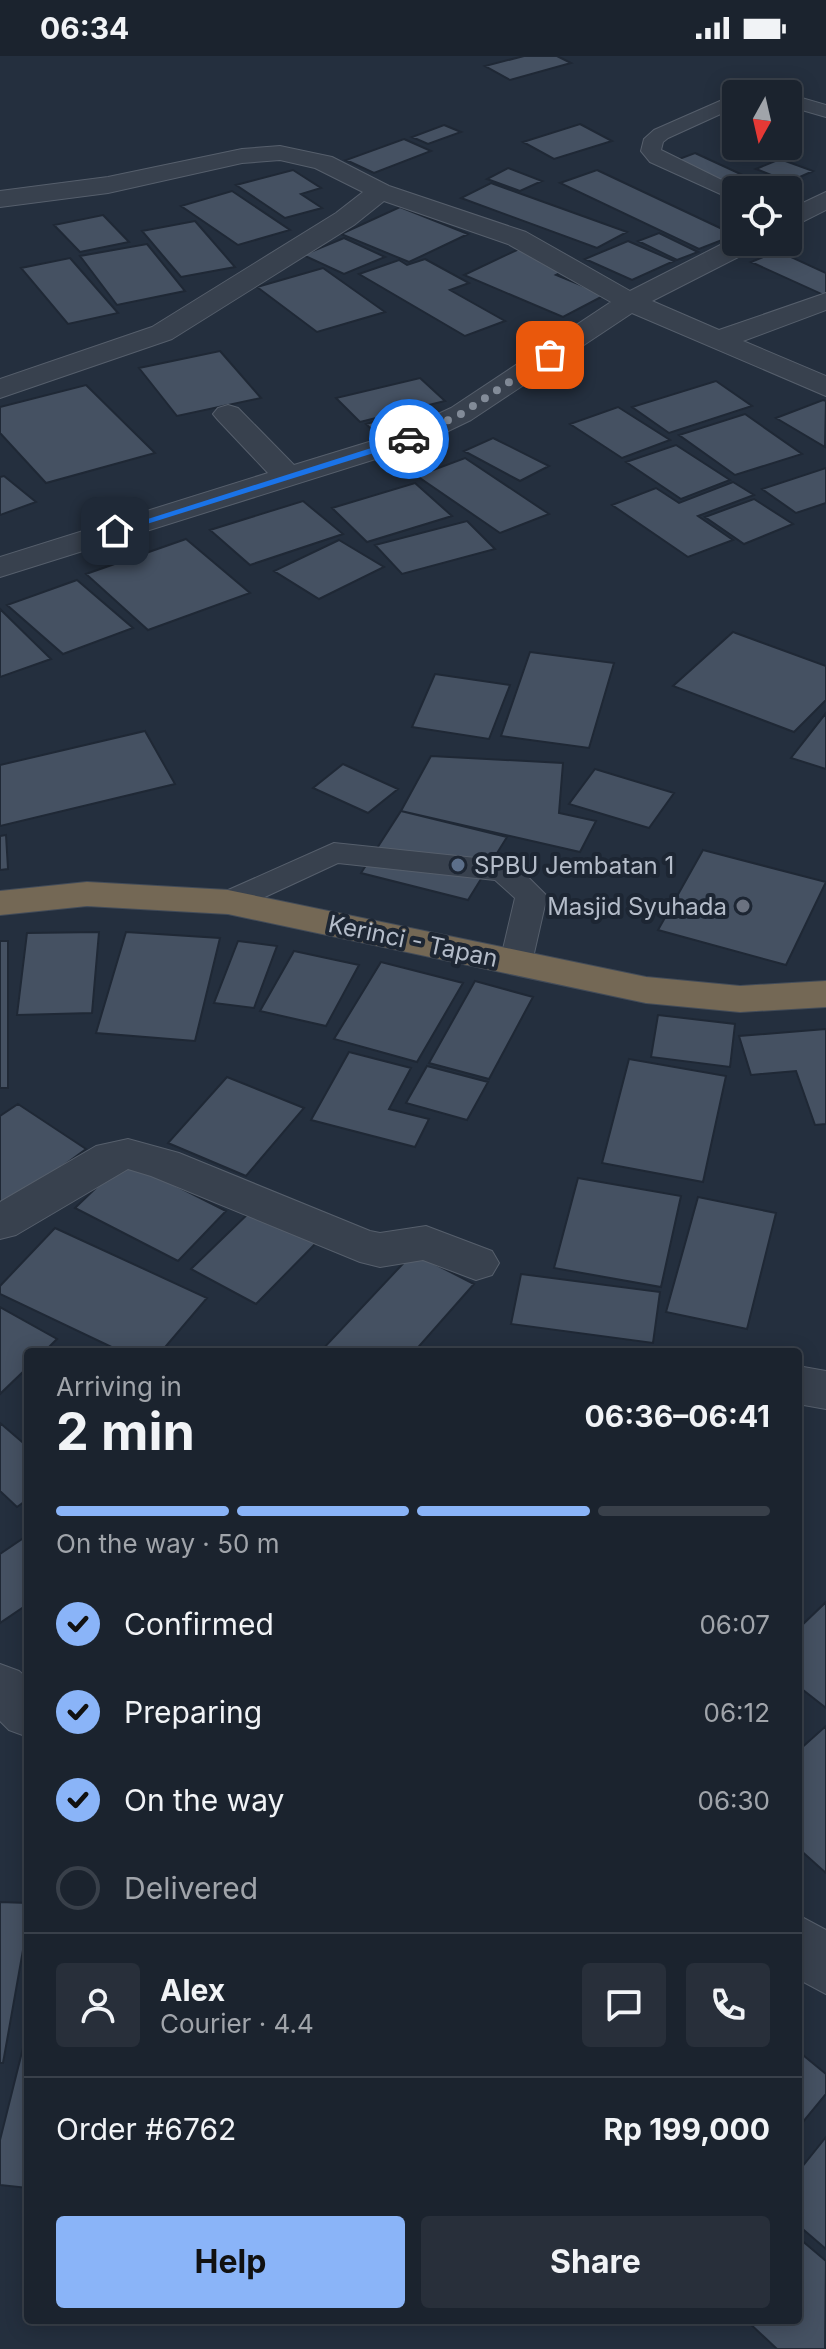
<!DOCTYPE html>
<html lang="en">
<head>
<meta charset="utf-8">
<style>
	:root { --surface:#1b232e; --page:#282f3a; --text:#f1f3f6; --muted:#a0a4aa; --line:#39404a; --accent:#8ab4f8 }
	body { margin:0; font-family:Inter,sans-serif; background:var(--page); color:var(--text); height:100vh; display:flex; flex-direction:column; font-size:30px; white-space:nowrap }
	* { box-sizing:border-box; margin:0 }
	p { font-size:26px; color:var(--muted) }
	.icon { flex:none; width:44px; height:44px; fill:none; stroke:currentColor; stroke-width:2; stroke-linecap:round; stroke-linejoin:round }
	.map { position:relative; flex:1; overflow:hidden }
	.drawer { position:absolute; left:24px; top:1292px; width:778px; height:976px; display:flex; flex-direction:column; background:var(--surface); border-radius:8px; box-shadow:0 4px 20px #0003,0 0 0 2px var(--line) }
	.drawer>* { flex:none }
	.needle { width:52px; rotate:188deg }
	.fabs { position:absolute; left:722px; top:24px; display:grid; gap:16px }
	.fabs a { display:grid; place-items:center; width:80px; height:80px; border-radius:8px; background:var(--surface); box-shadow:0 4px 20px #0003,0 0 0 2px var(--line); font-size:40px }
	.pin { position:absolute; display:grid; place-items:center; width:68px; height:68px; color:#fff; margin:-34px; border-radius:16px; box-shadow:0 4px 12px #0006 }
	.courier { position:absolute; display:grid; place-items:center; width:80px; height:80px; margin:-40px; border:6px solid #1a73e8; border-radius:50%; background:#fff; color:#222; box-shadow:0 2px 10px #0007 }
	.head em { font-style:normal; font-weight:700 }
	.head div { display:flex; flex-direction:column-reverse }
	.head { display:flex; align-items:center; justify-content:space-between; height:136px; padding:0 32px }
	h1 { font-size:52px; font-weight:700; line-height:60px }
	.bar { display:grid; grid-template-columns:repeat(4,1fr); gap:12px 8px; align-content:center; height:96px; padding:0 32px }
	.bar i { height:10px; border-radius:6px; background:var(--line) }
	.bar .current { background:var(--accent) }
	.bar p { grid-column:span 4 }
	.line { display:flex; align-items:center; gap:20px; padding:0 32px; border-top:2px solid var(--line) }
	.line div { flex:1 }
	.round { display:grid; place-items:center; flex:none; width:84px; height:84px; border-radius:8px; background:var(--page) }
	ol { padding:0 32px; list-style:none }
	li { display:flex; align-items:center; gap:24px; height:88px }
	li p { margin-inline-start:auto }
	li .icon { padding:8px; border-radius:50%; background:var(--accent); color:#111; stroke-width:4 }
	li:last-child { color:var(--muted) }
	li i { width:44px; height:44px; border:4px solid var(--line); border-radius:50% }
	.cta { display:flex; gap:16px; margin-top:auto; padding:16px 32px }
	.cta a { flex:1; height:92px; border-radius:8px; background:var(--accent); color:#111; font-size:32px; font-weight:700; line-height:92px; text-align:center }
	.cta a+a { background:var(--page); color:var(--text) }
	.status { display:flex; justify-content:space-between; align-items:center; height:56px; padding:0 40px; background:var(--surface); direction:ltr }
	.status svg { height:22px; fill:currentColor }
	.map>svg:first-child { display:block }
	.building { fill:#455162; stroke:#1f2835; stroke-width:2 }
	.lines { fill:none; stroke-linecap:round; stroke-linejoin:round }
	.lane-casing { stroke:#565f6c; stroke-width:2 }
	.street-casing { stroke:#565f6c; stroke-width:2 }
	.highway-casing { stroke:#434c59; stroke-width:2 }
	.lane { fill:#38414e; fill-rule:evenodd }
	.street { fill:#38414e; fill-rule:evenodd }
	.highway { fill:#746855; fill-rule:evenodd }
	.route { fill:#1a73e8 }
	.done { stroke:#828b98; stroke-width:8; stroke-dasharray:0 14.4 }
	.service-dot { fill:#5c6f8a; stroke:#1d2633; stroke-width:3 }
	.worship-dot { fill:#6b7280; stroke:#1d2633; stroke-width:3 }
	.labels { text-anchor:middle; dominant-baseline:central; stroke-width:8; stroke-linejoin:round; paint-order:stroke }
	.poi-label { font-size:24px; fill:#b4bcc9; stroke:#1d2633; text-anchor:start }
	.street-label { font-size:24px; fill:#b4bcc9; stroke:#1d2633 }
</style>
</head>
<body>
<div class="status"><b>06:34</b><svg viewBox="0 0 49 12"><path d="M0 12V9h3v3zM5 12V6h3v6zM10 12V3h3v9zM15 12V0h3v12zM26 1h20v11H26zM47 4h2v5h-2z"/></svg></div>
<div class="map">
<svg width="826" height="2293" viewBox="0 0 826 2293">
	<rect width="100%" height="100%" fill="#242f3e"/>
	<!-- building -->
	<path class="building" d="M524 0H557L571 7 510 24 485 10Z
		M580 68 612 85 554 103 523 86Z
		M444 69 461 76 428 88 412 81Z
		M404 83 431 95 374 117 346 104Z
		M695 97 775 134 736 136 671 106Z
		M780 103 813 115 789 126 756 113Z
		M508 112 542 125 520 135 487 123Z
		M293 114 321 132 301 138 322 152 285 162 236 129Z
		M597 114 735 179 699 193 560 127Z
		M491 127 627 176 597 192 461 142Z
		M232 135 290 174 238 189 181 150Z
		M400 151 468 178 409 206 341 178Z
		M103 159 129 186 80 196 54 169Z
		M195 165 235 211 181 221 142 175Z
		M659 177 698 196 677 204 638 185Z
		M344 182 385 201 344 218 303 199Z
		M628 185 674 205 632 224 585 203Z
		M147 188 185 235 117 249 80 200Z
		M519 193 568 213 556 219 605 239 563 261 464 219Z
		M778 195 826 217V240L751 206Z
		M70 202 118 257 68 268 21 212Z
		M425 203 469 227 450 234 505 265 465 280 359 218 399 204 407 209Z
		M323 212 385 256 317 276 257 231Z
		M220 295 261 342 177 360 139 312Z
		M420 322 445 345 360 366 336 342Z
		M716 325 752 350 669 377 632 351Z
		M86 329 155 397 46 427 0 377V351Z
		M823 344 826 345 825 391 776 362Z
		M618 351 670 384 622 402 570 368Z
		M745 358 802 398 735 419 679 379Z
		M388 362 408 380 385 386 366 368Z
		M493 382 549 410 520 425 464 395Z
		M676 389 730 424 681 443 626 406Z
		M465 402 549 458 500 477 417 420Z
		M826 412V447L796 457 762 433Z
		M4 420 36 446 0 459V421Z
		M733 426 754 439 698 460 733 484 688 501 612 449 656 432 679 447Z
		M415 427 452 460 367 486 332 452Z
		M754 443 793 468 744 488 705 461Z
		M303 445 343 478 250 509 210 474Z
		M467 465 495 493 402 518 375 489Z
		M186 483 250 537 148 574 86 518Z
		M339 484 384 511 319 543 274 515Z
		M77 524 133 572 63 598 7 549Z
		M0 553 51 603 0 621Z
		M733 576 826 610V644L794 676 673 630Z
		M530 596 614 607 589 692 501 680Z
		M435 618 510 629 489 683 412 671Z
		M826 657V713L791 702Z
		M145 675 175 728 0 770V709Z
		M431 700 563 707 559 757 596 765 580 796 401 755Z
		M343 708 398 733 368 757 313 732Z
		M595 713 674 737 649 772 569 748Z
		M401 755 507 781 468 844 361 817Z
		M6 779 8 813 0 814V780Z
		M703 794 826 826 786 909 658 874Z
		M99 876 92 957 17 959 27 877Z
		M126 876 220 882 195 985 96 977Z
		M0 885H8V1032H0Z
		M238 885 277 890 254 952 214 947Z
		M294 895 359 909 326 970 260 955Z
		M381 906 463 927 417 1006 334 983Z
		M475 925 533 941 489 1023 429 1007Z
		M658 959 735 968 730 1011 651 1001Z
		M826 973V1068L815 1069 796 1015 751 1019 739 980Z
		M349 996 411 1012 389 1053 429 1063 415 1091 311 1064Z
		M629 1003 726 1020 703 1126 602 1107Z
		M427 1010 488 1026 467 1064 406 1047Z
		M227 1021 304 1052 246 1120 168 1087Z
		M18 1048 86 1093 0 1156V1060Z
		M125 1104 226 1155 178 1205 75 1152Z
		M578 1122 681 1140 661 1231 554 1212Z
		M698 1141 776 1157 747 1273 666 1256Z
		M255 1151 319 1184 256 1248 191 1213Z
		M55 1172 207 1242 161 1296H122L0 1238V1230Z
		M413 1197 474 1228 414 1296H320Z
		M521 1218 660 1236 653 1287 511 1268Z
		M0 1251 57 1283 44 1296H28V1311L0 1338Z
		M0 1367 28 1391V1443L17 1451 0 1435Z
		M28 1479V1548L0 1567V1498Z
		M826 1546V1652L798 1630V1573Z
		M826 1670V1817L798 1792V1695Z
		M0 1846 28 1847V1866L3 2007H0Z
		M28 1972V2132L0 2129V2084Z
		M798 1995 826 2018V2038L798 2072Z
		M826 2081V2193L798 2169V2116Z
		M800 2183 826 2205 825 2293H777L746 2264H798Z"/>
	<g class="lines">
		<defs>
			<path id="lane" d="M736 38V51L668 82 663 86 661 94 742 134H736V145L650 106 641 95 644 83 654 74Z
				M788 38 826 49V61L788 50Z
				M334 787 504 805 515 808 547 840 532 906 527 914 516 917 505 914 500 906 515 842 495 824 338 807 239 853 228 856 217 853 212 846 217 839Z"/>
			<path id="street" d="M280 90 332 101 389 130 526 176 630 235 736 181V186H760L756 192 652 245 719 274 826 237V254L743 285 826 320V340L632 257 471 364 417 390 0 521V501L268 417 218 364 213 358 218 352 228 349 238 352 294 409 395 378 451 352 611 246 508 188 384 145 354 169 172 283 0 342V323L152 271 336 157 363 136 315 112 280 104 242 107 108 137 0 151V135L108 121 242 93Z
				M826 136V154L788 173V154Z
				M128 1083 179 1097 370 1175 380 1177 426 1170 492 1195 499 1207 492 1219 476 1224 423 1204 380 1211 360 1206 151 1120 128 1113 16 1179 0 1183V1146L96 1090Z
				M798 1310 826 1315V1353L798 1348Z
				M0 1608 19 1615 28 1623V1681L9 1674 0 1665Z
				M798 1859 826 1874V1938L798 1923Z"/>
			<path id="highway" d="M87 826 228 834 646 921 740 930 826 925V951L740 956 646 947 228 858 87 850 0 859V835Z"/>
		</defs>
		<!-- lane casing -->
		<use href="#lane" class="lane-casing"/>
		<!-- street casing -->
		<use href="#street" class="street-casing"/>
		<!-- highway casing -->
		<use href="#highway" class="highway-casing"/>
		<!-- lane -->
		<use href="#lane" class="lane"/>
		<!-- street -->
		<use href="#street" class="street"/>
		<!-- highway -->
		<use href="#highway" class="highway"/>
	</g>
	<!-- route -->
	<path class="route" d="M409 380 412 385 118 477 110 475Z"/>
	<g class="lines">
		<!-- done -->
		<path class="done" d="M409 383 461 358 550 299"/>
	</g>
	<!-- markers -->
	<circle class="service-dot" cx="458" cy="809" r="8"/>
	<circle class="worship-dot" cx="743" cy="850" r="8"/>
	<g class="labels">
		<!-- poi labels -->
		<g class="poi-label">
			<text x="474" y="809">SPBU Jembatan 1</text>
			<text x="727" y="850" text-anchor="end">Masjid Syuhada</text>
		</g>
		<!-- street labels -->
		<g class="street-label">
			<text transform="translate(413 885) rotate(12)">Kerinci - Tapan</text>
		</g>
	</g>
</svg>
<div class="fabs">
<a><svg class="needle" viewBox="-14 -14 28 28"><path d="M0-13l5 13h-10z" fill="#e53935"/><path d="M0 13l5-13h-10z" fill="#a0a4aa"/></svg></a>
<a><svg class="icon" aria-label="locate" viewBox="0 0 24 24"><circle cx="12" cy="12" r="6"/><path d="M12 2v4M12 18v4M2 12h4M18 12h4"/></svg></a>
</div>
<div class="pin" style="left:550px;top:299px;background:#ea580c"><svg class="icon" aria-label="bag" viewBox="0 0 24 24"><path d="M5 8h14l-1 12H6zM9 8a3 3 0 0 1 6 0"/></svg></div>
<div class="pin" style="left:115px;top:475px;background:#1f2937"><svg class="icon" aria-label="home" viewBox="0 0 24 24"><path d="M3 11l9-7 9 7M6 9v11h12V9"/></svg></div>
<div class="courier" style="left:409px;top:383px"><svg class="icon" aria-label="car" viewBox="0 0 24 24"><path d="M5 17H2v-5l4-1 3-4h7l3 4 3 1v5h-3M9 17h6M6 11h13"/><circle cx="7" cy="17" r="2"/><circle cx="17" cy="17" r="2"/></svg></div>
<section class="drawer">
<div class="head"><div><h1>2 min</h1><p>Arriving in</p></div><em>06:36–06:41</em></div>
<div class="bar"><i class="current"></i><i class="current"></i><i class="current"></i><i></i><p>On the way · 50 m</p></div>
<ol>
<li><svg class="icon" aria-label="check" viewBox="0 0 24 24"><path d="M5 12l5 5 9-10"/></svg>Confirmed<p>06:07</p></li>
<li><svg class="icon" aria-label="check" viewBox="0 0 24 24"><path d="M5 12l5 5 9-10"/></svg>Preparing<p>06:12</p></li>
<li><svg class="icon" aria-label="check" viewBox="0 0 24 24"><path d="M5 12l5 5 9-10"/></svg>On the way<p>06:30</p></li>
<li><i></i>Delivered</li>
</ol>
<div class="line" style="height:144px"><a class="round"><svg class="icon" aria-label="person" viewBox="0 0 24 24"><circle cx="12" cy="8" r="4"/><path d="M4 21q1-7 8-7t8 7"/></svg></a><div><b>Alex</b><p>Courier · 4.4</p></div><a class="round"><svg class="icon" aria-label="chat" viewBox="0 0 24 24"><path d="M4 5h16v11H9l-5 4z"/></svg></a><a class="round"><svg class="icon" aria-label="phone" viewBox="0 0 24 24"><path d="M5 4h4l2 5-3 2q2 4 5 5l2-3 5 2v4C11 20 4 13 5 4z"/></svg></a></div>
<div class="line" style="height:104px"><div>Order #6762</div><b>Rp 199,000</b></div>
<div class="cta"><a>Help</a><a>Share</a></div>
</section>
</div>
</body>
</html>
